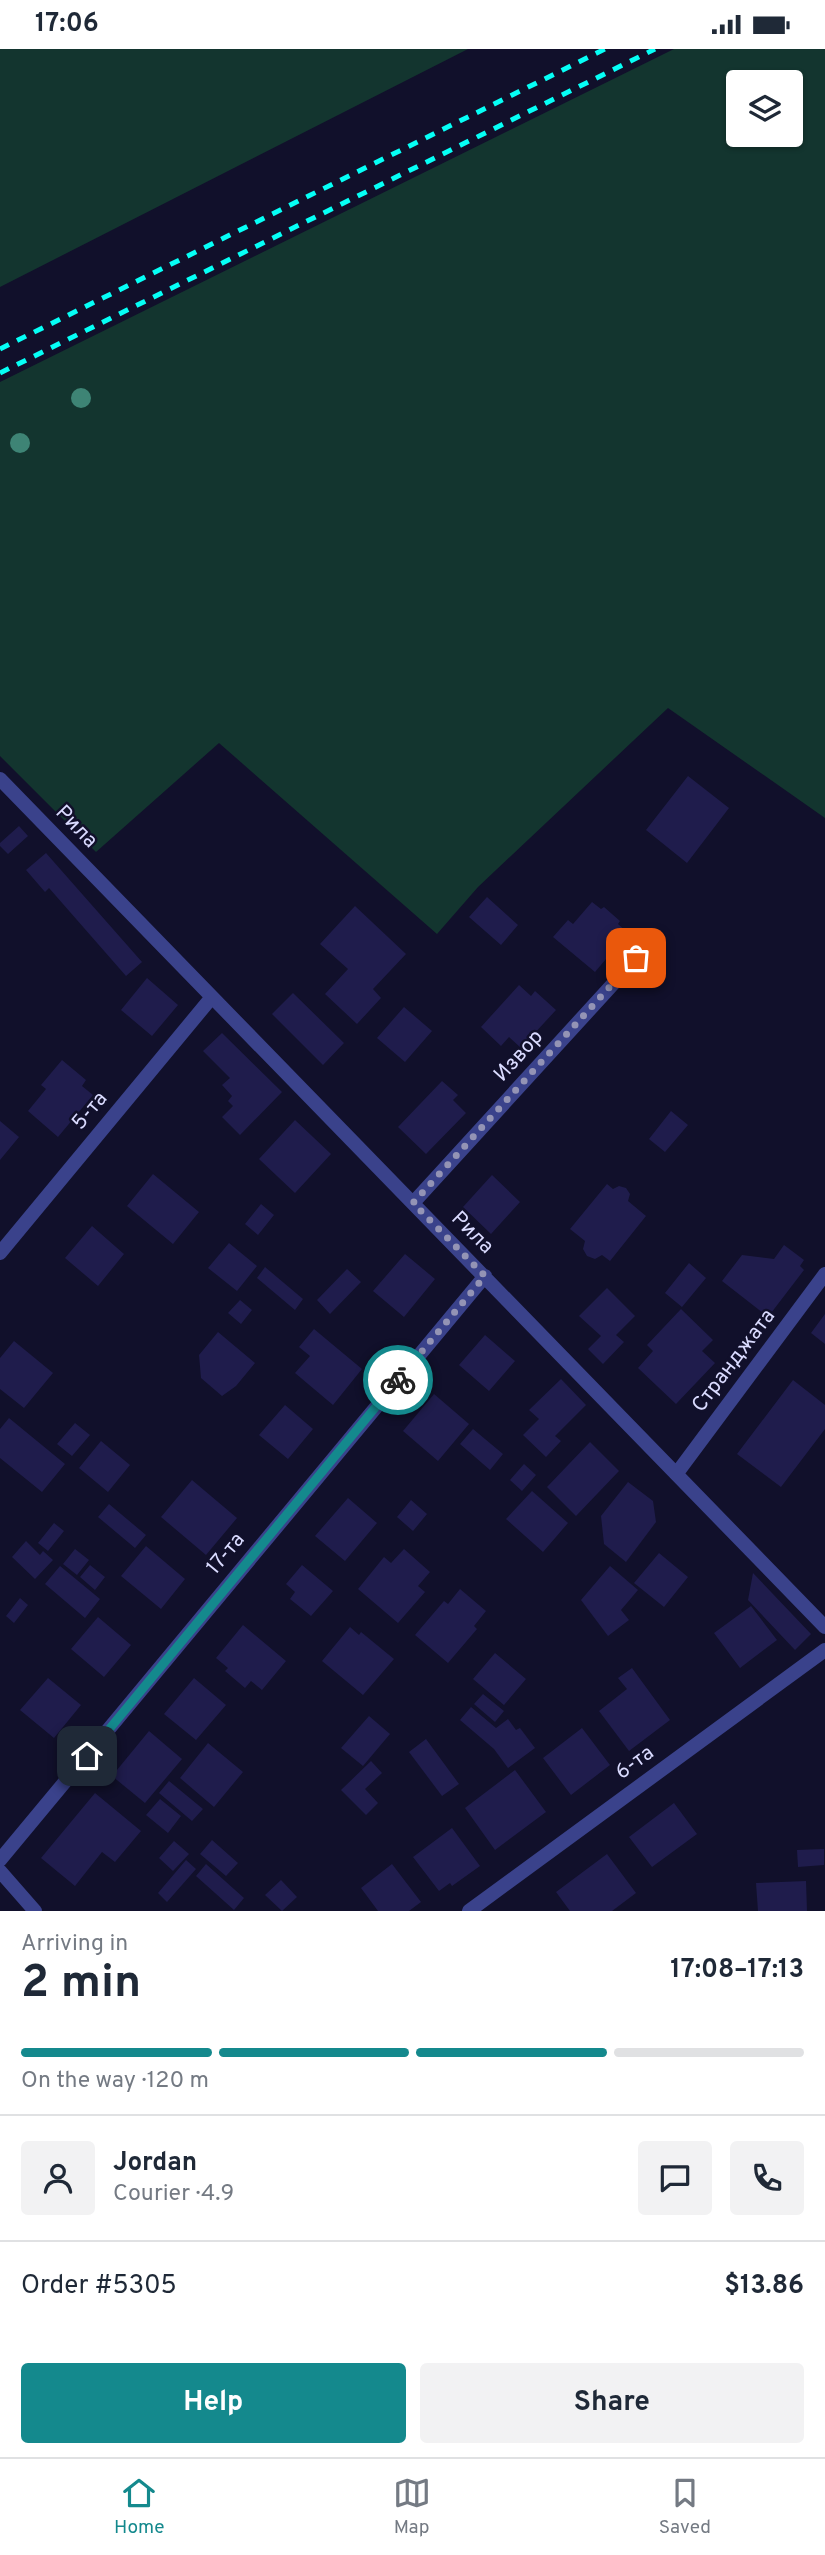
<!DOCTYPE html>
<html lang="en">
<head>
<meta charset="utf-8">
<style>
	:root { --surface:#fff; --page:#f2f2f3; --text:#1f2937; --muted:#747a83; --line:#e0e1e3; --accent:#14898d }
	body { margin:0; font-family:Overpass,sans-serif; background:var(--page); color:var(--text); height:100vh; display:flex; flex-direction:column; font-size:26px; white-space:nowrap }
	* { box-sizing:border-box; margin:0 }
	p { font-size:23px; color:var(--muted) }
	.icon { flex:none; width:38px; height:38px; fill:none; stroke:currentColor; stroke-width:2; stroke-linecap:round; stroke-linejoin:round }
	.map { position:relative; height:1862px; overflow:hidden }
	.drawer { display:flex; flex-direction:column; background:var(--surface); flex:1 }
	.drawer>* { flex:none }
	.fabs { position:absolute; left:726px; top:21px; display:grid; gap:14px }
	.fabs a { display:grid; place-items:center; width:77px; height:77px; border-radius:7px; background:var(--surface); box-shadow:0 2px 5px #0004; font-size:35px }
	.pin { position:absolute; display:grid; place-items:center; width:60px; height:60px; color:#fff; margin:-30px; border-radius:14px; box-shadow:0 4px 10px #0006 }
	.courier { position:absolute; display:grid; place-items:center; width:70px; height:70px; margin:-35px; border:5px solid #14898d; border-radius:50%; background:#fff; color:#222; box-shadow:0 2px 9px #0007 }
	.headline em { font-style:normal; font-weight:700 }
	.headline div { display:flex; flex-direction:column-reverse }
	.headline { display:flex; align-items:center; justify-content:space-between; height:119px; padding:0 21px }
	h1 { font-size:46px; font-weight:700; line-height:52px }
	.bar { display:grid; grid-template-columns:repeat(4,1fr); gap:10px 7px; align-content:center; height:84px; padding:0 21px }
	.bar i { height:9px; border-radius:5px; background:var(--line) }
	.bar .on { background:var(--accent) }
	.bar p { grid-column:span 4 }
	.line { display:flex; align-items:center; gap:18px; padding:0 21px; border-top:2px solid var(--line) }
	.line div { flex:1 }
	.round { display:grid; place-items:center; flex:none; width:74px; height:74px; border-radius:7px; background:var(--page) }
	.button { display:flex; gap:14px; margin-top:auto; padding:14px 21px }
	.button a { flex:1; height:80px; border-radius:7px; background:var(--accent); color:#fff; font-size:28px; font-weight:700; line-height:80px; text-align:center }
	.button a+a { background:var(--page); color:var(--text) }
	.status { display:flex; justify-content:space-between; align-items:center; height:49px; padding:0 35px; background:var(--surface); direction:ltr }
	.status svg { height:19px; fill:currentColor }
	.tabs { display:flex; justify-content:space-around; align-items:center; height:98px; border-top:2px solid var(--line); background:var(--surface); font-size:19px; color:var(--muted) }
	.tabs a { display:grid; justify-items:center; gap:4px }
	.tabs .on { color:var(--accent) }
	.map>svg:first-child { display:block }
	.green { fill:#13352f; fill-rule:evenodd }
	.building { fill:#1f1c4c }
	.lines { fill:none; stroke-linecap:round; stroke-linejoin:round }
	.street { stroke:#3a428b; stroke-width:14 }
	.rail { stroke:#06fff6; stroke-width:5; stroke-dasharray:10 9; stroke-linecap:butt }
	.tree { fill:#3e8475 }
	.done { stroke:#9494b5; stroke-width:7; stroke-dasharray:0 12.6 }
	.route { stroke:#14898d; stroke-width:9 }
	.labels { text-anchor:middle; dominant-baseline:central; stroke-width:5; stroke-linejoin:round; paint-order:stroke }
	.street-label { font-size:21px; fill:#dadbff; stroke:#11102b }
</style>
</head>
<body>
<div class="status"><b>17:06</b><svg viewBox="0 0 49 12"><path d="M0 12V9h3v3zM5 12V6h3v6zM10 12V3h3v9zM15 12V0h3v12zM26 1h20v11H26zM47 4h2v5h-2z"/></svg></div>
<div class="map">
<svg width="825" height="1862" viewBox="0 0 825 1862">
	<rect width="100%" height="100%" fill="#11102b"/>
	<!-- green -->
	<path class="green" d="M0 0H468L0 238Z
		M674 0H825V769L668 659 478 838 437 885 219 694 96 803 0 707V333ZM791 33V86H738V33Z"/>
	<!-- building -->
	<path class="building" d="M688 727 729 759 687 814 646 781Z
		M19 777 28 787 8 805 0 797V794Z
		M46 804 142 913 126 927 49 839 45 843 26 821Z
		M487 848 518 876 501 896 469 868Z
		M592 853 601 860 604 858 620 872 618 875 628 884 595 923 553 888 568 871 573 875Z
		M355 857 406 905 373 940 381 949 357 975 325 945 348 920 320 895Z
		M147 929 178 956 152 987 121 961Z
		M519 936 531 947 535 942 556 961 521 999 509 988 501 997 481 978Z
		M293 944 344 994 323 1016 272 965Z
		M404 958 432 982 405 1013 377 989Z
		M222 984 282 1043 240 1086 222 1068 233 1057 228 1052 232 1047 222 1036 230 1029 203 1002Z
		M62 1011 86 1031 82 1037 93 1046 58 1088 28 1062 46 1040 41 1036Z
		M442 1032 458 1046 453 1051 466 1064 426 1105 398 1078Z
		M671 1062 688 1076 665 1103 649 1090Z
		M295 1071 331 1105 295 1144 259 1110Z
		M0 1072 19 1088 0 1111Z
		M153 1125 199 1163 173 1195 127 1157Z
		M492 1126 520 1153 491 1185 463 1158Z
		M607 1135 613 1140 619 1137 626 1139 630 1145 628 1152 646 1167 610 1212 602 1206 595 1210 587 1207 583 1200 585 1192 570 1180Z
		M261 1155 274 1166 258 1186 245 1175Z
		M92 1177 124 1205 98 1237 65 1209Z
		M229 1194 257 1217 237 1242 208 1219Z
		M784 1196 804 1211 800 1217 804 1221 768 1268 722 1232 742 1206 774 1210Z
		M405 1205 435 1230 404 1268 373 1242Z
		M689 1214 706 1229 682 1258 665 1244Z
		M265 1218 303 1250 295 1261 257 1229Z
		M347 1220 361 1233 330 1265 317 1251Z
		M607 1239 635 1267 616 1286 624 1293 603 1315 588 1300 601 1287 579 1267Z
		M240 1251 252 1261 241 1275 228 1264Z
		M681 1260 713 1291 702 1302 715 1314 676 1355 638 1319 653 1302 647 1296Z
		M825 1265V1295L811 1284Z
		M314 1280 362 1320 333 1356 295 1324 310 1307 299 1298Z
		M218 1283 255 1314 236 1337 222 1347 201 1329 199 1306Z
		M485 1286 515 1312 489 1342 459 1316Z
		M14 1292 53 1324 24 1359 0 1340V1309Z
		M561 1330 586 1356 555 1387 561 1392 546 1408 523 1386 539 1370 529 1361Z
		M793 1331 825 1356V1380L781 1438 737 1405Z
		M434 1345 469 1375 438 1412 403 1382Z
		M285 1356 313 1380 288 1410 259 1386Z
		M9 1369 65 1415 42 1443 0 1409V1380Z
		M75 1374 90 1386 72 1407 57 1395Z
		M473 1380 503 1405 490 1421 460 1395Z
		M101 1392 130 1416 108 1443 79 1419Z
		M590 1393 619 1422 576 1467 547 1438Z
		M524 1415 536 1426 522 1442 510 1431Z
		M192 1431 237 1469 206 1506 161 1468Z
		M628 1433 653 1452 656 1473 626 1513 604 1495 601 1467Z
		M532 1442 568 1474 543 1503 506 1470Z
		M348 1449 377 1474 345 1512 315 1487Z
		M411 1451 427 1465 413 1482 397 1468Z
		M109 1455 146 1486 135 1499 98 1468Z
		M54 1474 64 1482 48 1502 38 1494Z
		M26 1492 40 1506 43 1502 53 1511 35 1530 12 1508Z
		M146 1497 185 1530 161 1560 121 1527Z
		M75 1500 89 1511 77 1526 63 1515Z
		M404 1500 430 1523 418 1537 425 1543 398 1574 358 1540 384 1508 391 1514Z
		M659 1504 688 1528 664 1558 634 1534Z
		M90 1516 105 1528 95 1541 80 1528Z
		M302 1516 333 1542 311 1567 290 1550 295 1543 286 1535Z
		M60 1517 100 1550 85 1569 45 1535Z
		M610 1517 638 1541 621 1561 629 1571 608 1587 581 1551Z
		M753 1524 811 1585 795 1601 748 1551Z
		M460 1540 486 1562 474 1577 477 1580 448 1614 415 1586 444 1552 448 1555Z
		M20 1549 28 1556 14 1574 6 1567Z
		M751 1557 777 1591 740 1619 714 1584Z
		M98 1568 131 1596 104 1628 71 1600Z
		M243 1576 286 1612 262 1641 251 1632 245 1639 225 1622 228 1619 216 1609Z
		M350 1578 359 1586 361 1583 394 1610 363 1646 322 1612Z
		M495 1604 526 1630 504 1656 473 1630Z
		M632 1619 670 1671 629 1702 599 1662 627 1640 618 1629Z
		M48 1629 81 1656 54 1689 20 1661Z
		M194 1629 226 1656 196 1691 164 1665Z
		M483 1645 504 1662 495 1673 474 1655Z
		M471 1658 496 1679 508 1670 516 1681 520 1679 535 1699 508 1719 494 1700 460 1671Z
		M369 1667 390 1685 363 1717 341 1699Z
		M582 1679 610 1716 571 1746 543 1709Z
		M149 1682 182 1710 145 1754 112 1727Z
		M426 1690 459 1735 442 1747 409 1703Z
		M208 1694 243 1723 214 1758 180 1729Z
		M371 1712 382 1724 365 1740 378 1754 366 1766 341 1741Z
		M515 1721 546 1763 495 1801 465 1759Z
		M169 1732 203 1760 192 1772 159 1744Z
		M95 1744 141 1782 115 1813 102 1803 75 1837 41 1809Z
		M160 1750 181 1767 168 1784 146 1766Z
		M674 1754 697 1785 652 1818 629 1788Z
		M452 1779 480 1817 452 1837 450 1834 439 1842 413 1808Z
		M212 1791 238 1814 226 1827 200 1805Z
		M174 1792 189 1805 173 1822 159 1809Z
		M824 1800V1816L798 1818 797 1801Z
		M607 1805 636 1844 612 1862H570L556 1843Z
		M186 1811 196 1820 167 1853 158 1844Z
		M206 1815 244 1849 234 1861 196 1827Z
		M392 1815 421 1853 409 1862H378L361 1839Z
		M281 1831 297 1848 282 1862 265 1846Z
		M806 1832 807 1862H758L756 1834Z"/>
	<g class="lines">
		<!-- street -->
		<path class="street" d="M0 730 825 1578
			M413 1154 655 889
			M0 1204 212 948
			M677 1424 825 1225
			M0 1811 485 1227
			M0 1822 35 1862
			M469 1862 825 1601"/>
		<!-- rail -->
		<path class="rail" d="M0 300 605 0
			M0 324 655 0"/>
	</g>
	<!-- trees -->
	<g class="tree">
		<circle cx="81" cy="349" r="10"/>
		<circle cx="20" cy="394" r="10"/>
	</g>
	<g class="lines">
		<!-- done -->
		<path class="done" d="M398 1331 485 1227 413 1154 636 909"/>
		<!-- route -->
		<path class="route" d="M87 1707 398 1331"/>
	</g>
	<g class="labels">
		<!-- street labels -->
		<g class="street-label">
			<text transform="translate(76 778) rotate(46)">Рила</text>
			<text transform="translate(519 1007) rotate(-48)">Извор</text>
			<text transform="translate(90 1062) rotate(-50)">5-та</text>
			<text transform="translate(472 1184) rotate(45)">Рила</text>
			<text transform="translate(734 1312) rotate(-53)">Странджата</text>
			<text transform="translate(226 1505) rotate(-50)">17-та</text>
			<text transform="translate(635 1714) rotate(-36)">6-та</text>
		</g>
	</g>
</svg>
<div class="fabs">
<a><svg class="icon" aria-label="layers" viewBox="0 0 24 24"><path d="M12 4l9 5-9 5-9-5zM3 14l9 5 9-5"/></svg></a>
</div>
<div class="pin" style="left:636px;top:909px;background:#ea580c"><svg class="icon" aria-label="bag" viewBox="0 0 24 24"><path d="M5 8h14l-1 12H6zM9 8a3 3 0 0 1 6 0"/></svg></div>
<div class="pin" style="left:87px;top:1707px;background:#1f2937"><svg class="icon" aria-label="home" viewBox="0 0 24 24"><path d="M3 11l9-7 9 7M6 9v11h12V9"/></svg></div>
<div class="courier" style="left:398px;top:1331px"><svg class="icon" aria-label="bike" viewBox="0 0 24 24"><circle cx="6" cy="16" r="4"/><circle cx="18" cy="16" r="4"/><path d="M6 16l4-8h5l3 8M10 8l3 8H6M13 5h3"/></svg></div>
</div>
<section class="drawer">
<div class="headline"><div><h1>2 min</h1><p>Arriving in</p></div><em>17:08–17:13</em></div>
<div class="bar"><i class="on"></i><i class="on"></i><i class="on"></i><i></i><p>On the way · 120 m</p></div>
<div class="line" style="height:126px"><a class="round"><svg class="icon" aria-label="person" viewBox="0 0 24 24"><circle cx="12" cy="8" r="4"/><path d="M4 21q1-7 8-7t8 7"/></svg></a><div><b>Jordan</b><p>Courier · 4.9</p></div><a class="round"><svg class="icon" aria-label="chat" viewBox="0 0 24 24"><path d="M4 5h16v11H9l-5 4z"/></svg></a><a class="round"><svg class="icon" aria-label="phone" viewBox="0 0 24 24"><path d="M5 4h4l2 5-3 2q2 4 5 5l2-3 5 2v4C11 20 4 13 5 4z"/></svg></a></div>
<div class="line" style="height:91px"><div>Order #5305</div><b>$13.86</b></div>
<div class="button"><a>Help</a><a>Share</a></div>
</section>
<nav class="tabs">
<a class="on"><svg class="icon" aria-label="home" viewBox="0 0 24 24"><path d="M3 11l9-7 9 7M6 9v11h12V9"/></svg>Home</a>
<a><svg class="icon" aria-label="map" viewBox="0 0 24 24"><path d="M3 6l6-2 6 2 6-2v14l-6 2-6-2-6 2zM9 4v14M15 6v14"/></svg>Map</a>
<a><svg class="icon" aria-label="saved" viewBox="0 0 24 24"><path d="M7 4h10v16l-5-4-5 4z"/></svg>Saved</a>
</nav>
</body>
</html>
